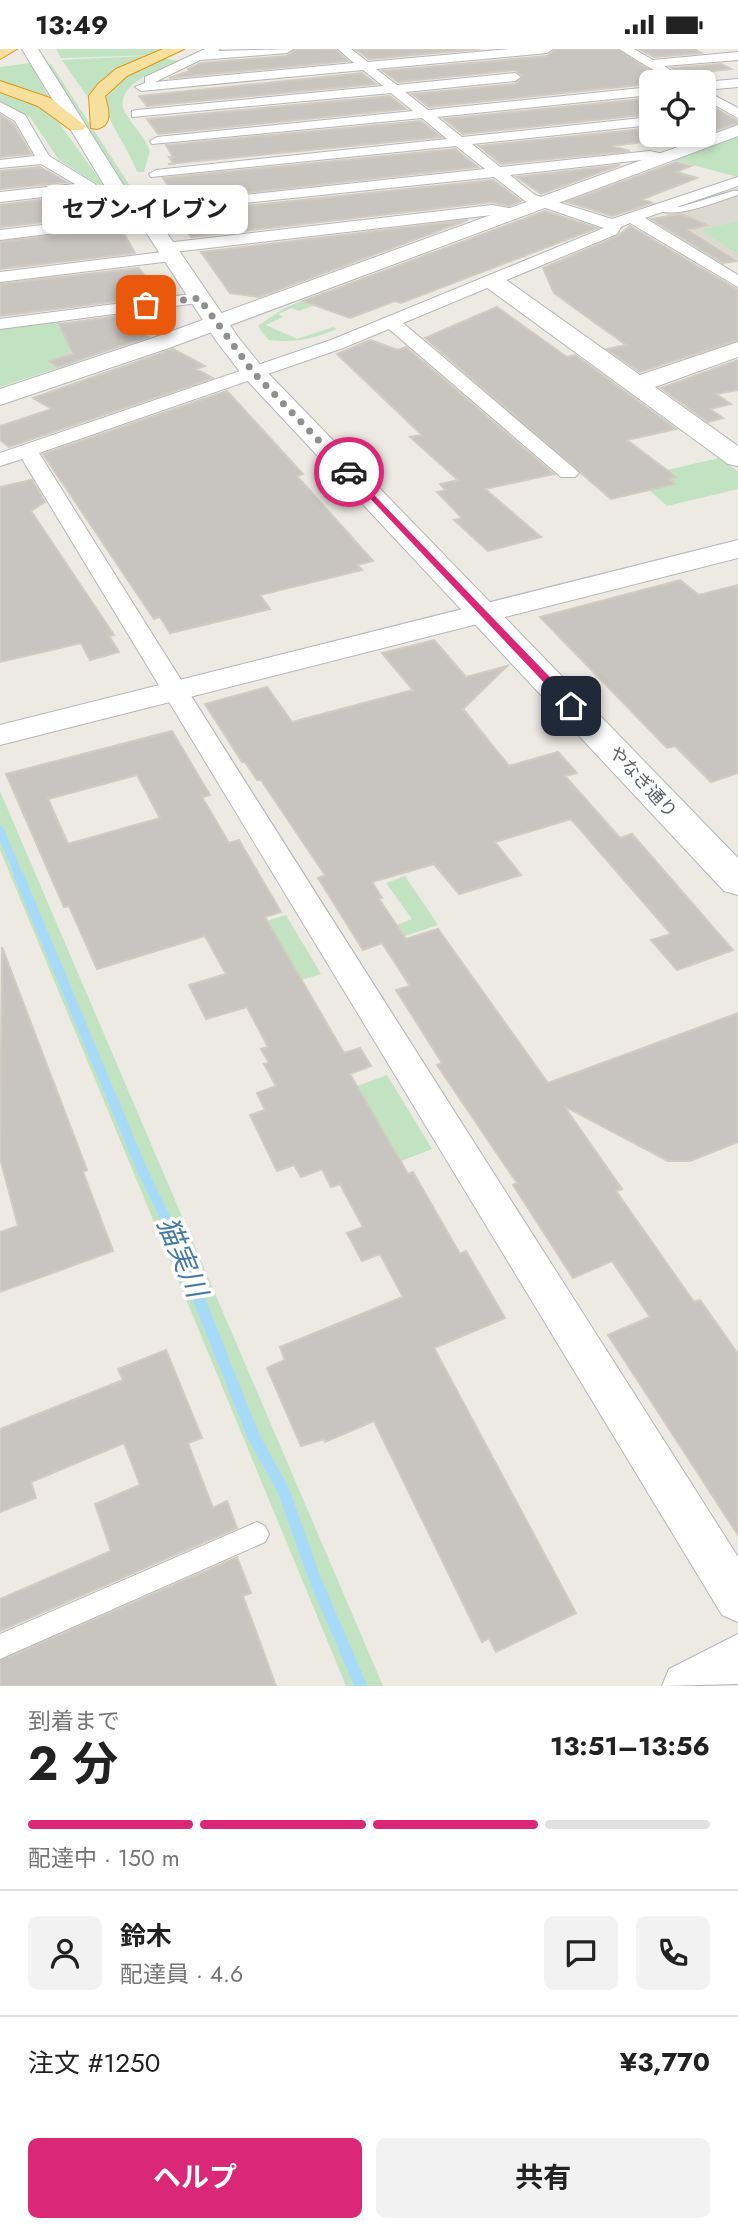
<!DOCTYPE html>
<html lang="ja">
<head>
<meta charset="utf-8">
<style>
	:root { --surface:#fff; --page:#f2f2f2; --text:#222; --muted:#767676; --line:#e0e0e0; --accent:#db2777 }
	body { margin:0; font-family:Jost,"Noto Sans JP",sans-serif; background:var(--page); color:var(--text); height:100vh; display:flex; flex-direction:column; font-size:26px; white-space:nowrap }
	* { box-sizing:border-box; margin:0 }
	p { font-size:23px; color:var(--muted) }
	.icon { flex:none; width:38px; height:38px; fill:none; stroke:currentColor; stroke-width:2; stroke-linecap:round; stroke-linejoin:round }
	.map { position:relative; height:1637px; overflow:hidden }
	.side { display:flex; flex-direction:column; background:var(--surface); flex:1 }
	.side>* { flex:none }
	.buttons { position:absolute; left:639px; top:21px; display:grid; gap:14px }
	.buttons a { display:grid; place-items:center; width:77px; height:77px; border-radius:10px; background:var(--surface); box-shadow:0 4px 10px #0003; font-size:35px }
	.pin { position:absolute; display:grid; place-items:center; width:60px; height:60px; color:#fff; margin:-30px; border-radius:14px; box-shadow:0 4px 10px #0006 }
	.courier { position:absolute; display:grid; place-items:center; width:70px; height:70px; margin:-35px; border:5px solid #db2777; border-radius:50%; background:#fff; color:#222; box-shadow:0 2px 9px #0007 }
	.bubble { position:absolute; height:49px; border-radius:10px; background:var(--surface); box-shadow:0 4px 10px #0003; font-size:23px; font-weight:700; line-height:49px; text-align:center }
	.overview em { font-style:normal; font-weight:700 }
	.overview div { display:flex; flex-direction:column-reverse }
	.overview { display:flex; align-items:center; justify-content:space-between; height:119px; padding:0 28px }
	h1 { font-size:46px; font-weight:700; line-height:52px }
	.bar { display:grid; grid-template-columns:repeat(4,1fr); gap:10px 7px; align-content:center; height:84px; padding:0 28px }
	.bar i { height:9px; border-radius:5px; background:var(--line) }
	.bar .on { background:var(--accent) }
	.bar p { grid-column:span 4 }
	.line { display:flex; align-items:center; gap:18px; padding:0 28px; border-top:2px solid var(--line) }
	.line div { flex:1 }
	.round { display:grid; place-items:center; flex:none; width:74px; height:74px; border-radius:10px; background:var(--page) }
	.button { display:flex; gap:14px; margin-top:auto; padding:14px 28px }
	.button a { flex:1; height:80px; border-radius:10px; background:var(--accent); color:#fff; font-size:28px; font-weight:700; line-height:80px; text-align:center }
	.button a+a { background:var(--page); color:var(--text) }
	.status { display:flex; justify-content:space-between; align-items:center; height:49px; padding:0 35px; background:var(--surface); direction:ltr }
	.status svg { height:19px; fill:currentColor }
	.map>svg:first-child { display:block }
	.education { fill:#dcd9d1 }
	.green { fill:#c2e3c1 }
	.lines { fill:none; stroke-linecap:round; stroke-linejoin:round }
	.stream-far2 { stroke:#a7d9f9; stroke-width:8 }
	.stream-far1 { stroke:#a7d9f9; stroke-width:10 }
	.stream { stroke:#a7d9f9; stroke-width:12 }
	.building { fill:#c8c5c0; stroke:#d1cbc2; stroke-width:2; fill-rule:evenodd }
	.service-casing { stroke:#b3b6b9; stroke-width:2 }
	.minor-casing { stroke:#b3b6b9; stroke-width:2 }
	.tertiary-casing { stroke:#b3b6b9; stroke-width:2 }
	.secondary-casing { stroke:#b2b6ba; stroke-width:2 }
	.trunk-casing { stroke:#e09510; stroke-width:2 }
	.service { fill:#fff; fill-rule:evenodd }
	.minor { fill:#fff; fill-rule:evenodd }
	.tertiary { fill:#fff; fill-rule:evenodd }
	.secondary { fill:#fff; fill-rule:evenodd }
	.trunk { fill:#f7e09e; fill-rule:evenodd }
	.route { fill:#db2777 }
	.done { stroke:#8e9090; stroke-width:7; stroke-dasharray:0 12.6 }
	.labels { text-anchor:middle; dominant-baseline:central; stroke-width:7; stroke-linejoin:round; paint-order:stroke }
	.far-street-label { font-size:18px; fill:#5b5f63; stroke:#fff }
	.near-water-label { font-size:28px; font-style:italic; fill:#457aa9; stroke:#fff }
</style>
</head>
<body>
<div class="status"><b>13:49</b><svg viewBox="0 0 49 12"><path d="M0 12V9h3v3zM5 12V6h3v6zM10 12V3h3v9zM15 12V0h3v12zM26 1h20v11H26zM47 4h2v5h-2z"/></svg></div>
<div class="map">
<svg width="738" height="1637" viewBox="0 0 738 1637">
	<rect width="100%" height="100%" fill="#edeae3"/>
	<!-- education -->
	<path class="education" d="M738 139V211L661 162Z"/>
	<!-- green -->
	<path class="green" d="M56 0H171L157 6 61 9Z
		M142 7 153 8 89 50 62 11Z
		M162 9 178 12C160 20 109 37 126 65 133 77 145 88 150 102L144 123H137C128 98 106 72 103 47L112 34Z
		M31 14 50 51 0 36V18Z
		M45 15H51L134 143 126 144Z
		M0 40 18 45 52 64 107 141 59 111 30 68 0 52Z
		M738 88V128L674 111Z
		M738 172V205L701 181Z
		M302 252 313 257 299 262 292 259 278 265 283 268 266 276 297 290 333 278 337 280C313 290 295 294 268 291L258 277 284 259Z
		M60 271 74 314 0 338V278Z
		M719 409 738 422V440L667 457 648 440 655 434 675 428 667 421Z
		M0 742 383 1637H346L0 801Z
		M405 827 438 876 405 887 397 876 412 870 386 834Z
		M286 866 321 925 302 931 267 872Z
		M387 1026 432 1100 401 1112 357 1037Z"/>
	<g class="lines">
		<!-- stream-far2 -->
		<path class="stream-far2" d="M0 781 20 829"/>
		<!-- stream-far1 -->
		<path class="stream-far1" d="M19 827 143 1123 174 1187"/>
		<!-- stream -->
		<path class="stream" d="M173 1185 253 1386 284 1443 316 1533 361 1637"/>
	</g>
	<!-- building -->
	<path class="building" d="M296 0H335L348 12 169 29 190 22 188 20 201 14 287 7Z
		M355 0H480L369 10Z
		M556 0H617L668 33 429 58 412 45 515 35 523 27 515 21 398 33 383 22 547 7Z
		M639 0H694L701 4 654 8Z
		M721 15 731 20 703 23 714 29 701 33H690L672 19Z
		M362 24 376 35 147 57 139 47Z
		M390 47 406 60 158 85 147 70Z
		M651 49V65L463 85 444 70Z
		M704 53 738 72V74L704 85Z
		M0 66 13 74 31 105 0 108Z
		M421 72 441 88 168 115H174L169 108H173L166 96Z
		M651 79V86H698L612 97 630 102 501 115 479 97Z
		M455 100 478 118 178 151 163 129Z
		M676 113 691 117 676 123 697 129 643 150 652 154 612 167 567 153Z
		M620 116 541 145 517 128Z
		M40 118 67 133 0 140V122Z
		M493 131 521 152 509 157 492 153 191 188 188 184 202 182 187 163Z
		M79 146H84L98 167 0 178V156Z
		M545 162 597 179 401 254 395 252 350 269 303 252Z
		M681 165 707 176 688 181 737 212 723 214 651 170Z
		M468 171 259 248 230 244 201 203Z
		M630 177 738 241V291L640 323 607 300 626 296 554 244 543 219 618 187Z
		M120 178 135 204 0 220V193Z
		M139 219 159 247 0 267V235Z
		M497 258 567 308 575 306 676 380 627 391 676 428 669 430 675 435 611 450 425 289Z
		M169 260 175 269 125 276 148 288 58 318 49 312 73 305 59 275Z
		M370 291 398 301 406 298 554 425 485 440 541 488 488 502 454 471 462 469 437 443 446 441 440 435 458 431 410 388 422 386 337 305Z
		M173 300 205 317 196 320 213 329 9 398 0 391V377L52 360 33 349Z
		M738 311V341L716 345 731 355 710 360 723 369 708 373 661 339Z
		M227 342 303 425 297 427 373 512 357 516 362 521 260 546 270 560 170 584 160 568 154 570 43 405Z
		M32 431 45 453 31 462 114 586 109 587 119 603 90 611 81 594 0 613V438Z
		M680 531 699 546 738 536V724L711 733 675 697 667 699 540 568Z
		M434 591 466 628 507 617 463 660 509 717 558 703 577 724 565 727 620 789 632 785 733 901 677 921 651 891 671 885 571 770 495 793 521 826 459 845 434 815 372 833 382 849 379 850 406 890 438 880 548 1034 738 964V1093L690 1112H668L564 1057 622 1140 616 1142 694 1253 700 1251 738 1305V1486L608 1286 650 1268 612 1212 573 1229 513 1136 517 1134 437 1016 442 1014 396 941 410 937 382 894 363 901 318 829 325 826 261 731H257L245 713H242L205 655 267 638 292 673 413 641 382 604Z
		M172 682 210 746 202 748 229 794 239 791 281 863 265 868 344 1004 360 999 371 1017 350 1025 408 1125 413 1123 460 1205 466 1202 505 1269 434 1299 576 1564 496 1603 489 1589 482 1593 374 1372 325 1393 324 1390 301 1397 267 1319 285 1311 280 1298 403 1248 380 1205 362 1212 347 1184 363 1178 340 1135 331 1138 322 1120 301 1128 294 1116 277 1122 250 1066 265 1061 257 1044 276 1037 264 1015 269 1014 261 1000 268 998 247 958 206 970 189 936 226 925 205 887 97 920 69 857 64 858 6 725ZM137 726 160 769 68 795 48 750Z
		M2 898 87 1121 83 1123 113 1202 0 1243V1183L18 1177 0 1109Z
		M166 1301 202 1389 188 1394 213 1459 227 1452 237 1479 0 1582V1550L111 1502 95 1455 140 1436 124 1394 31 1433 36 1449 0 1463V1380L123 1331 118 1320Z
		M237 1508 251 1544 243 1547 276 1637H0V1612Z"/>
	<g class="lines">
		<defs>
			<path id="service" d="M733 142H738V146C715 153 676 171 653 160L657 158H680Z
				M257 1473 265 1477 269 1485 265 1493 0 1610V1585Z"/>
			<path id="minor" d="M205 0H220L218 2 293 0 287 4 200 11 155 33 354 14 338 0H351L368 13 509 0H553L547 4 376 20 397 36 515 24 521 28 515 32 405 43 428 61 651 38V46L437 68 462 88 651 68V76L472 95 500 118 650 102 668 106 670 109 663 113 650 110 510 126 535 146 612 170 738 128V137L645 169 738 226V238L630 174 621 178 617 185 403 274 575 420 579 424 575 428H561L389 280 343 299 39 404C269 774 505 1141 738 1508V1573L722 1566 22 410 0 417V404L331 291 604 179 525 152 494 128 138 165 135 162 143 157 485 120 456 97 151 128 149 125 156 121 447 90 422 69 152 95 150 92 157 88 413 62 391 44 132 68V62L137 61 383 37 363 21 141 42 135 38 145 34V28Z
				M619 0H634L653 11 738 3V11L664 17 688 33H673Z
				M738 30V38L704 41V33Z
				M704 41 738 59V69L704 50Z
				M0 53 25 66 49 107 95 135 116 168H134V174L0 191V181L102 169 86 143 0 153V143L75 135 41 115 0 119V111L35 107 15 72 0 63Z
				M492 156 519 161 522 164 514 169 492 166 174 203 179 207 171 212 0 233V223L163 203 158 199 166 194Z
				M199 244 205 245 208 249 205 253 0 280V270Z
				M738 1585V1635L662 1637 669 1620Z"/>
			<path id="tertiary" d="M738 76V87L169 299 0 356V340L153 289Z
				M494 226 502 228 640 326 738 293V308L655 338 738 397V417L728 415 486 238 483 233 486 228Z
				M738 491V509L0 696V676Z"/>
			<path id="secondary" d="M22 0H38L129 145 145 152 238 288 262 318 738 809V846L724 842 244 328 217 293 131 160 112 149Z"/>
			<path id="trunk" d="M0 0H17L0 10Z
				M163 0H184L127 27 105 47C108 60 114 76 97 80L91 79 89 47 98 35 116 20Z
				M0 32 50 49 86 77 83 81H71L38 57 0 43Z"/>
		</defs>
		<!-- service casing -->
		<use href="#service" class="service-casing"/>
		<!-- minor casing -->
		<use href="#minor" class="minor-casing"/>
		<!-- tertiary casing -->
		<use href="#tertiary" class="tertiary-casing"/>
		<!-- secondary casing -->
		<use href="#secondary" class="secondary-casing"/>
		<!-- trunk casing -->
		<use href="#trunk" class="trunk-casing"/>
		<!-- service -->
		<use href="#service" class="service"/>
		<!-- minor -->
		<use href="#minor" class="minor"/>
		<!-- tertiary -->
		<use href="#tertiary" class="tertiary"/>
		<!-- secondary -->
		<use href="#secondary" class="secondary"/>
		<!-- trunk -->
		<use href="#trunk" class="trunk"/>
	</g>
	<!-- route -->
	<path class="route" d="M349 420 575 654V659H568L346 424Z"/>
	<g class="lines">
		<!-- done -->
		<path class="done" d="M146 256 199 249 253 323 349 423"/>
	</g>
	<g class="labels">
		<!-- far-street labels -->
		<g class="far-street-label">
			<text transform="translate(643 733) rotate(47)">やなぎ通り</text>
		</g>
		<!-- near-water labels -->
		<g class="near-water-label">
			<text transform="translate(182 1208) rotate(67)">猫実川</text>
		</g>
	</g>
</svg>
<div class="buttons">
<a><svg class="icon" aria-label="locate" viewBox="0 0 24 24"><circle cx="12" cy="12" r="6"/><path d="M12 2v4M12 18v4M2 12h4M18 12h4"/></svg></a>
</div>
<div class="pin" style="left:146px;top:256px;background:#ea580c"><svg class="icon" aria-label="bag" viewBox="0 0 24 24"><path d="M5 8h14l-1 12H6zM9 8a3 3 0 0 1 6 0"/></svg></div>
<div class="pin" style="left:571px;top:657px;background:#1f2937"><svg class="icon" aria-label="home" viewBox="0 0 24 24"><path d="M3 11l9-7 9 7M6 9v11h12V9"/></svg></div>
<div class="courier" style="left:349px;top:423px"><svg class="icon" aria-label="car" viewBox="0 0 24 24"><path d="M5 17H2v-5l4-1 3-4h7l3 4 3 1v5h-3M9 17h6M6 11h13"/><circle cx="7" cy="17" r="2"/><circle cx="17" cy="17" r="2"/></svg></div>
<div class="bubble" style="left:42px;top:136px;width:206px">セブン-イレブン</div>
</div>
<section class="side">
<div class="overview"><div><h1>2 分</h1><p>到着まで</p></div><em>13:51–13:56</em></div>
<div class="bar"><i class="on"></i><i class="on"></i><i class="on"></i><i></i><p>配達中 · 150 m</p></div>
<div class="line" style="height:126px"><a class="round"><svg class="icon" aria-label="person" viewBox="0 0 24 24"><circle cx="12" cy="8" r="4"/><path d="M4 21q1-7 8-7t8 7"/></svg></a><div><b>鈴木</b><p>配達員 · 4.6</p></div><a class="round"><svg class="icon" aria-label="chat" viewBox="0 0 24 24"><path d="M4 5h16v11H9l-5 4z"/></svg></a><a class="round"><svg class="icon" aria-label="phone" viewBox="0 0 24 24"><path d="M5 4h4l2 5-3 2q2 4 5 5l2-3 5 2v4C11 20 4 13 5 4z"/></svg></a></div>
<div class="line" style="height:91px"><div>注文 #1250</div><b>¥3,770</b></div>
<div class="button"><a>ヘルプ</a><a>共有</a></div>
</section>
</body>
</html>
